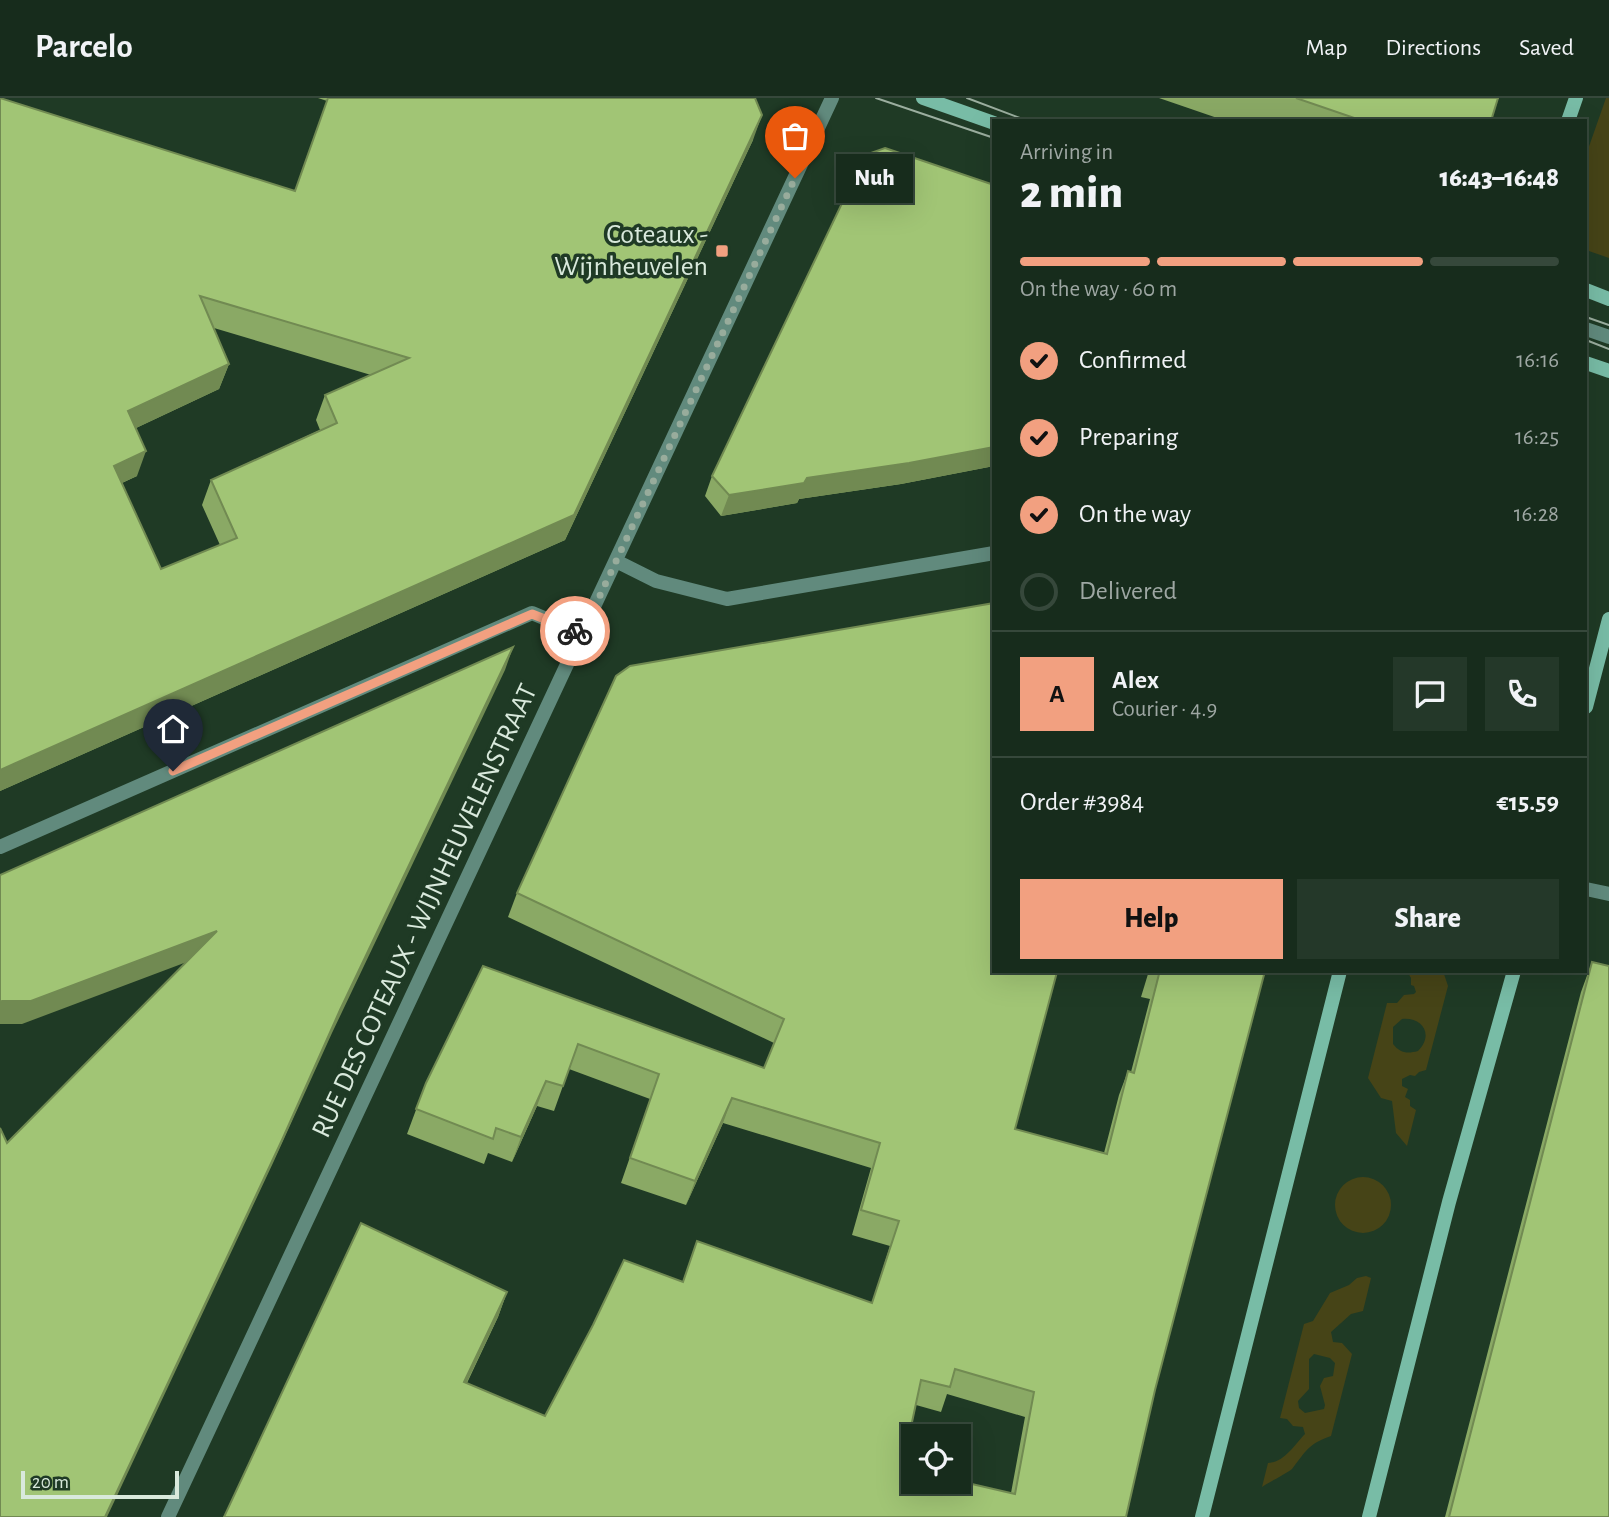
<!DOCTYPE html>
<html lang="en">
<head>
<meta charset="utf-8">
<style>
	:root { --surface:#172c1c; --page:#243829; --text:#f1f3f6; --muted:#9ea7a3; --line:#36483b; --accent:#f2a080 }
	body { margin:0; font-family:"Alegreya Sans",sans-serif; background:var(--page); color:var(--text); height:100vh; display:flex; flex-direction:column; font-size:26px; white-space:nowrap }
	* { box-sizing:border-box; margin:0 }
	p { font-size:23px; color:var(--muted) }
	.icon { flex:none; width:38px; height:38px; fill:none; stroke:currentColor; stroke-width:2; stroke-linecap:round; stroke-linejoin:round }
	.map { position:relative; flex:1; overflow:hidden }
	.sheet { position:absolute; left:992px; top:21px; width:595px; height:854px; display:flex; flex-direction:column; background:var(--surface); border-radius:0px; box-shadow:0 7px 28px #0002,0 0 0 2px var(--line) }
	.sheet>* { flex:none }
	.fabs { position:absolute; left:901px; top:1326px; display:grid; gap:14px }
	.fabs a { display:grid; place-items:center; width:70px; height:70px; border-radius:0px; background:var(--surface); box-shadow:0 7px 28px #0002,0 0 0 2px var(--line); font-size:35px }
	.scale { position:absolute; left:21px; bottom:18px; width:158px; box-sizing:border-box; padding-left:7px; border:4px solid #d9e9dc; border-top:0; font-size:19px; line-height:24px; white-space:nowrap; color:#d9e9dc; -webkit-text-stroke:5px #1f3a25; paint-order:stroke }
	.pin { position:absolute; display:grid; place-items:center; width:60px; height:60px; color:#fff; margin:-72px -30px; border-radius:50% 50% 50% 0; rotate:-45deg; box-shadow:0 0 7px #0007 }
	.pin .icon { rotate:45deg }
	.courier { position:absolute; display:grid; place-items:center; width:70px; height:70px; margin:-35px; border:5px solid #f2a080; border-radius:50%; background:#fff; color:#222; box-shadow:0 2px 9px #0007 }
	.bubble { position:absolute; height:49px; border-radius:0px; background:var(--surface); box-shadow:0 7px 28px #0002,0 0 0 2px var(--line); font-size:23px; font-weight:800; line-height:49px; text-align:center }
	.overview em { font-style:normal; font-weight:800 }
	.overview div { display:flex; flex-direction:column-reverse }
	.overview { display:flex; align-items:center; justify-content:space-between; height:119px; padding:0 28px }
	h1 { font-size:46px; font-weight:800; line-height:52px }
	.bar { display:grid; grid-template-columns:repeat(4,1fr); gap:10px 7px; align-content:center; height:84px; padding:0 28px }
	.bar i { height:9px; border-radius:5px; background:var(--line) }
	.bar .active { background:var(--accent) }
	.bar p { grid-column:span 4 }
	.line { display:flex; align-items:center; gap:18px; padding:0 28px; border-top:2px solid var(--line) }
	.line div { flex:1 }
	.round { display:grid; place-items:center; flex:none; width:74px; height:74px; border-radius:0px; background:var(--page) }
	ol { padding:0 28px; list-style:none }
	li { display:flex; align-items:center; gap:21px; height:77px }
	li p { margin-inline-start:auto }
	li .icon { padding:7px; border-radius:50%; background:var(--accent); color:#111; stroke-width:4 }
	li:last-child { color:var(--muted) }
	li i { width:38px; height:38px; border:4px solid var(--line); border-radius:50% }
	.action { display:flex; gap:14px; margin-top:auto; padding:14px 28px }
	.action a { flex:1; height:80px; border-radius:0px; background:var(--accent); color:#111; font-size:28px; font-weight:800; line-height:80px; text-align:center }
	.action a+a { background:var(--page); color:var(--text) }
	header { display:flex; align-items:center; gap:42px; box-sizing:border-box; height:98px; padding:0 35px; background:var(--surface); border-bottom:2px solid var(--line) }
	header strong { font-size:33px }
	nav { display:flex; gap:38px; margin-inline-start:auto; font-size:24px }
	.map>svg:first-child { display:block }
	.green { fill:#464417; fill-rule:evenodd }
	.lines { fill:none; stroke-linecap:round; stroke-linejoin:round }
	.lane { stroke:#618a7d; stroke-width:14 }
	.street { stroke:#618a7d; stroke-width:14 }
	.secondary { stroke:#78bca6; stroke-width:14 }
	.tram { stroke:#9bae9f; stroke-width:2 }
	.wall { fill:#8aa965; fill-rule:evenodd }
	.shaded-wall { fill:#718a52 }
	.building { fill:#a1c575; stroke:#718a52; stroke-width:2; fill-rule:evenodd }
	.done { stroke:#98ac9c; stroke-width:7; stroke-dasharray:0 12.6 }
	.route { stroke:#f2a080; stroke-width:9 }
	.poi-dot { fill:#f2a080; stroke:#1f3a25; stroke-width:2.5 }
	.labels { text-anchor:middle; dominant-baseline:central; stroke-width:7; stroke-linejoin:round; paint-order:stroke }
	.poi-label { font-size:28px; fill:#d9e9dc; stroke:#1f3a25; text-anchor:end }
	.street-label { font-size:28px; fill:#d9e9dc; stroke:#1f3a25 }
</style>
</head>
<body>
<header>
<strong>Parcelo</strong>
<nav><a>Map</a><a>Directions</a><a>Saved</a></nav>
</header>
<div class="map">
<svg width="1609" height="1419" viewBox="0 0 1609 1419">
	<rect width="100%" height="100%" fill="#1f3a25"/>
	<!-- green -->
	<path class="green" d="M1606 0H1609V160L1586 152V57Z
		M1407 873H1443L1448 888 1426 972 1419 974 1415 978 1410 977 1402 981V988L1408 991 1405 999 1410 1002V1008L1416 1012 1407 1048 1396 1035 1392 1003 1381 1000 1368 980 1387 905H1397L1404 897 1414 896 1416 894 1414 888 1411 887V880ZM1402 921C1423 919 1434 937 1418 953 1407 956 1400 955 1393 946V929Z
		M1335 1107a28 28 0 1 1 56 0a28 28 0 1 1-56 0Z
		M1366 1178 1371 1180 1363 1213 1351 1216 1331 1234 1333 1244 1342 1245 1352 1256 1331 1338C1308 1346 1306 1353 1292 1371 1289 1374 1268 1385 1262 1389L1268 1365C1285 1364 1294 1347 1305 1336L1303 1329 1293 1328 1287 1321 1280 1320 1304 1226 1313 1223 1330 1195 1349 1187 1357 1180ZM1314 1256 1330 1260 1335 1265 1333 1278 1324 1280 1320 1288 1325 1307 1324 1311 1305 1315 1299 1310 1298 1303 1309 1291V1261Z"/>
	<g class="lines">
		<!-- lane -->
		<path class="lane" d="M1586 231 1609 239"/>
		<!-- street -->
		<path class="street" d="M616 463 656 483 727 501 994 455
			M0 749 532 515 582 536
			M1586 791 1609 796
			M168 1419 832 0"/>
		<!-- secondary -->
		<path class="secondary" d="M923 0 994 25
			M1568 23 1576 0
			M1586 192 1609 201
			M1586 265 1609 273
			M1586 609 1609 521
			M1202 1419 1340 873
			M1369 1419 1449 1104 1514 873"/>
		<!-- tram -->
		<path class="tram" d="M876 0 994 40
			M967 0 1028 23
			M1586 219 1609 227
			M1586 242 1609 251"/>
	</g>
	<!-- wall -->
	<path class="wall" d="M0 0 295 93 327 3 318 0H755L753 42 565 442 0 693ZM214 230 371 277 325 297 316 322 320 332 211 382 202 407 220 447 161 471 122 385 137 378 136 330 219 291 229 266Z
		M1159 0H1498L1491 23H1226Z
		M994 87V368L901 386 799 401 797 405 721 418 705 398 712 378Z
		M517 795 1015 1031 1104 1055 1119 997 1128 973 1131 974 1150 901 1141 899 1148 876 1137 873H1265L1155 1292 1126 1419H224L507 1194 498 1219 467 1285 545 1318 683 1184 697 1143 872 1205 890 1148 852 1137 871 1070 723 1025 686 1107 621 1085 650 1001 569 971 554 1013 537 1008 512 1064 488 1055 484 1066 407 1036 426 985 483 868 764 970 774 945 508 819ZM947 1296 1025 1319 1011 1395 902 1371 916 1307 941 1314Z
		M1592 864 1609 1419H1445L1581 894Z"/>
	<!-- shaded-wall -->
	<path class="shaded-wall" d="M762 17 753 42 565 442 0 693V672Z
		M229 266 219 291 119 338 128 313Z
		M994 349V368L901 386 799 401 797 405 721 418 729 397 807 380Z
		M146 353 137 378 104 393 114 368Z
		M513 549 505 572 332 935 273 1065 107 1419H105L340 912Z
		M217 833 208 856 22 926H0V904L2 903Z
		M546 983 537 1008 512 1064 521 1039Z
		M732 1000 723 1025 686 1107 695 1083Z
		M507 1194 498 1219 455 1309 464 1284Z"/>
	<!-- building -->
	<path class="building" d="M0 0 295 93 328 0H755L762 17 574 417 0 672ZM200 198 409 260 325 297 337 325 211 382 237 440 161 471 114 368 146 353 128 313 229 266Z
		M1296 0H1498L1491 23H1363Z
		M885 50 994 87V349L909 365 807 380 804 385 729 397 712 378 865 57Z
		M994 505V873L1057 874 1015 1031 1107 1056 1128 973 1134 975 1159 876 1151 873H1265L1155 1292 1126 1419H224L361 1125 507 1194 464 1284 545 1318 593 1227 624 1162 683 1184 697 1143 872 1205 899 1123 861 1112 880 1045 732 1000 695 1083 630 1060 659 976 578 946 563 988 546 983 521 1039 496 1030 493 1041 416 1011 426 985 483 868 764 970 784 921 517 795 616 578 630 568ZM955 1271 1034 1294 1015 1396 959 1383V1384H914V1373L902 1371 921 1282 950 1289Z
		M513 549 340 912 282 1042 105 1419H0V1030L7 1045 217 833 31 903H2L0 904V777Z
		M1592 864 1609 868V1419H1449Z"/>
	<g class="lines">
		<!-- done -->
		<path class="done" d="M575 533 582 536 795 80"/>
		<!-- route -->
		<path class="route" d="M173 673 532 516 575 533"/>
	</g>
	<!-- markers -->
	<rect class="poi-dot" x="715" y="146" width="14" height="14" rx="3.5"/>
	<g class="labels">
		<!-- poi labels -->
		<g class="poi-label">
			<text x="708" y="137">Coteaux -<tspan x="708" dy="32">Wijnheuvelen</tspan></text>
		</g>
		<!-- street labels -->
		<g class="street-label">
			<text transform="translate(425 813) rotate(-65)">RUE DES COTEAUX - WIJNHEUVELENSTRAAT</text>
		</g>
	</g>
</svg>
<div class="fabs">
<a><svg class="icon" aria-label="locate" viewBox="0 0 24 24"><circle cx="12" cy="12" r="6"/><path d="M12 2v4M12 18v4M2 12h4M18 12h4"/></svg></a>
</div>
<div class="scale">20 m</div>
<div class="pin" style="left:795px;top:80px;background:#ea580c"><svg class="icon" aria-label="bag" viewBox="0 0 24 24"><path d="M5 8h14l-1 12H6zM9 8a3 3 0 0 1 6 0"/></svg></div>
<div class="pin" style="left:173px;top:673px;background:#1f2937"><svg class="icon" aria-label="home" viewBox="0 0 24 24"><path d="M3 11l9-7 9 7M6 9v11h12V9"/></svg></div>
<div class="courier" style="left:575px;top:533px"><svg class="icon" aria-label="bike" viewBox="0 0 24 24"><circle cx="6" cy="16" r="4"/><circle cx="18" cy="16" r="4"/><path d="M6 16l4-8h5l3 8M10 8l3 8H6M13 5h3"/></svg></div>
<div class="bubble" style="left:836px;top:56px;width:77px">Nuh</div>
<section class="sheet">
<div class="overview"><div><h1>2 min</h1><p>Arriving in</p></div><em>16:43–16:48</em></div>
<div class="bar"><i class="active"></i><i class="active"></i><i class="active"></i><i></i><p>On the way · 60 m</p></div>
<ol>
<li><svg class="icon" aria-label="check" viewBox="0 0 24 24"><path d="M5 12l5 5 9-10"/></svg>Confirmed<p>16:16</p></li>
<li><svg class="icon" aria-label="check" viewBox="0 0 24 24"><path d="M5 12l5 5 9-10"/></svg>Preparing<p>16:25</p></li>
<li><svg class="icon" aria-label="check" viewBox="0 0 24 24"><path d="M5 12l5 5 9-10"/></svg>On the way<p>16:28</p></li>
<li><i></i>Delivered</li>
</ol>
<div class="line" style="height:126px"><b class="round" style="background:var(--accent);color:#111">A</b><div><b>Alex</b><p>Courier · 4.9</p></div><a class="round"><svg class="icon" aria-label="chat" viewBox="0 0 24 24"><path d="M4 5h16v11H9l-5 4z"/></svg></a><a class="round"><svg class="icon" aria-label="phone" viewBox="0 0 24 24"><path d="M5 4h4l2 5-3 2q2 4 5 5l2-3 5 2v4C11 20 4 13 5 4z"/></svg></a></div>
<div class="line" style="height:91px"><div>Order #3984</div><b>€15.59</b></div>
<div class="action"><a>Help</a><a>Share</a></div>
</section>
</div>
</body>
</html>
